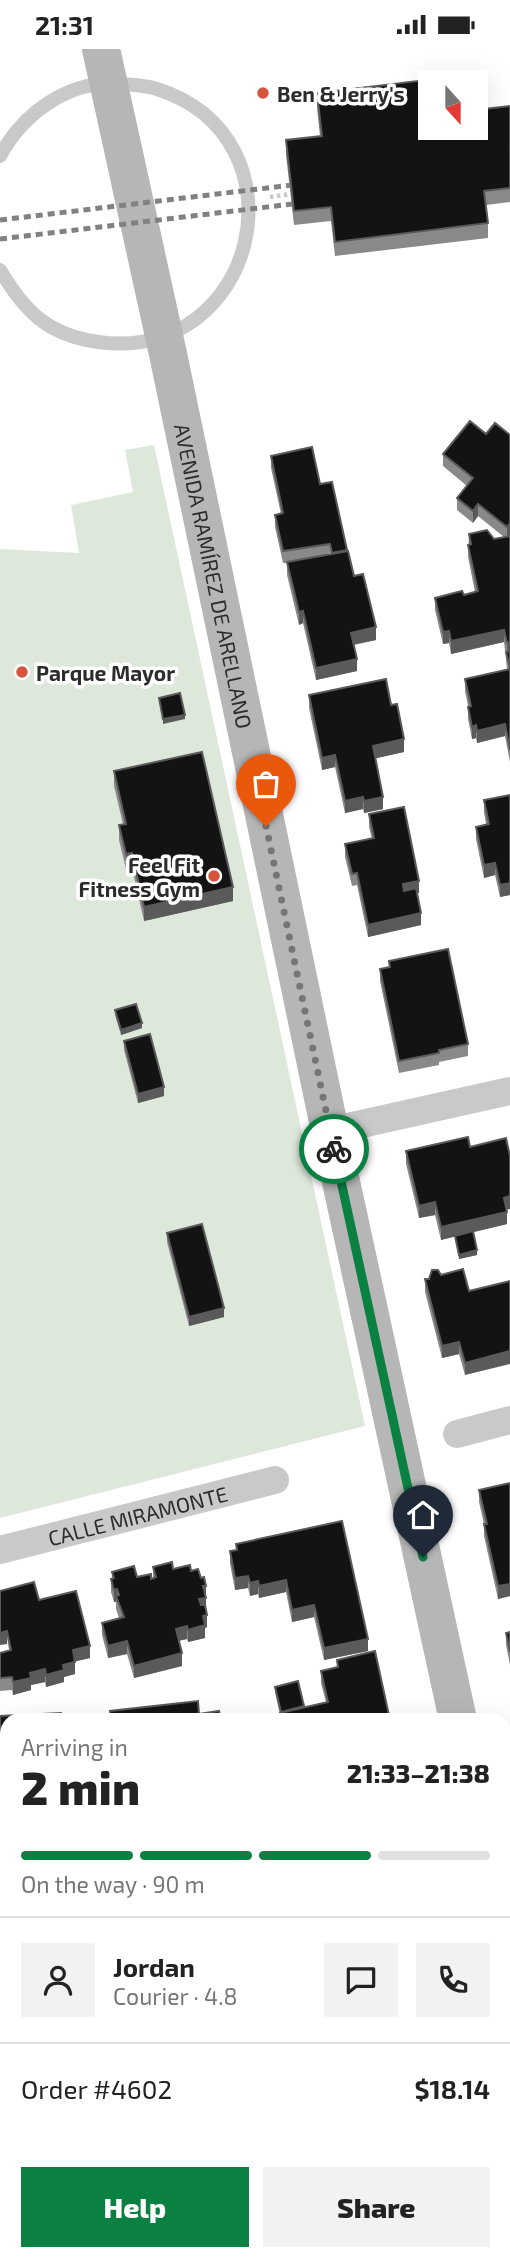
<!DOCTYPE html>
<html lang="en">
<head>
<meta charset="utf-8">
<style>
	:root { --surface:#fff; --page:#f2f2f2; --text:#222; --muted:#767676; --line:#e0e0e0; --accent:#0b8043 }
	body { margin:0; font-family:"Exo 2",sans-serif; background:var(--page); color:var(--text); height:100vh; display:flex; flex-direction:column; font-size:26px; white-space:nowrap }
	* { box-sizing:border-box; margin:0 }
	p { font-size:23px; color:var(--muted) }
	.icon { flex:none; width:38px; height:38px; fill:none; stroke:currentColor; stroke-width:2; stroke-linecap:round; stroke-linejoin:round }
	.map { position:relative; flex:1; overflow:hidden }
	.side { position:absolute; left:0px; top:1664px; width:511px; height:548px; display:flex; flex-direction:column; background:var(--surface); border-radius:21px 21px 0 0; box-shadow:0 7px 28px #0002 }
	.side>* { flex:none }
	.needle { width:46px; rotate:159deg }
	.buttons { position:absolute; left:418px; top:21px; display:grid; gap:14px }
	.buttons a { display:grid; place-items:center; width:70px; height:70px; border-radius:0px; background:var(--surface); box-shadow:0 7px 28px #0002; font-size:35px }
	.pin { position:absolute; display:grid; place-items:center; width:60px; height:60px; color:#fff; margin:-72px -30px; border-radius:50% 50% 50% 0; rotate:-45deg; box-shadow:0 0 7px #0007 }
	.pin .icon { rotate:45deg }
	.courier { position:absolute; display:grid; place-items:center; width:70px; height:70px; margin:-35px; border:5px solid #0b8043; border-radius:50%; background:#fff; color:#222; box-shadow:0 2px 9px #0007 }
	.overview em { font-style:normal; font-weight:800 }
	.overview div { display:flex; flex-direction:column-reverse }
	.overview { display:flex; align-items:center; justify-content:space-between; height:119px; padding:0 21px }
	h1 { font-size:46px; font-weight:800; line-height:52px }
	.bar { display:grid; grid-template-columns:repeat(4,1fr); gap:10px 7px; align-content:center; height:84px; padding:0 21px }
	.bar i { height:9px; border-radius:5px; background:var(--line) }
	.bar .selected { background:var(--accent) }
	.bar p { grid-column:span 4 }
	.line { display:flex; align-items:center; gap:18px; padding:0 21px; border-top:2px solid var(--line) }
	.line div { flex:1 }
	.round { display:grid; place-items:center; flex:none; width:74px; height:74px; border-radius:0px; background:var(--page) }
	.action { display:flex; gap:14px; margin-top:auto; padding:14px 21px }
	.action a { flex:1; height:80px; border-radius:0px; background:var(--accent); color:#fff; font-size:28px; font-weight:800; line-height:80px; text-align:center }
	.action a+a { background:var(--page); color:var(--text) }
	.status { display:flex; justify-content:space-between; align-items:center; height:49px; padding:0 35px; background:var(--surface); direction:ltr }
	.status svg { height:19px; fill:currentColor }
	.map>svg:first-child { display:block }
	.green { fill:#dee8da }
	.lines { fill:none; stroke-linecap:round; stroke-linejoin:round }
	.path { stroke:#c9c9c9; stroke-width:4.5; stroke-dasharray:3.5 3.5; stroke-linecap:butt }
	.lane { stroke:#c9c9c9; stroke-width:14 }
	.street { stroke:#c9c9c9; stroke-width:28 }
	.secondary { stroke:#b6b6b6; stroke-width:38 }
	.rail { stroke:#818181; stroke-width:5; stroke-dasharray:7 5; stroke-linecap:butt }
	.wall { fill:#898989 }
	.shaded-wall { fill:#5a5a5a }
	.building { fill:#131313; stroke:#5a5a5a; stroke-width:2 }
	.done { stroke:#767676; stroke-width:7; stroke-dasharray:0 12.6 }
	.route { stroke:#0b8043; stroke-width:9 }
	.poi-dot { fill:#d4543c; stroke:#fff; stroke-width:2.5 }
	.labels { text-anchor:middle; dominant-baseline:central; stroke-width:7; stroke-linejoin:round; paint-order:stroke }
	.poi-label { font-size:21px; font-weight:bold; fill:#2c2c2c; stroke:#fff; text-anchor:start }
	.street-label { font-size:21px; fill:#2c2c2c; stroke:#fff }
</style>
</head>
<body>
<div class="status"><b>21:31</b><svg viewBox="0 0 49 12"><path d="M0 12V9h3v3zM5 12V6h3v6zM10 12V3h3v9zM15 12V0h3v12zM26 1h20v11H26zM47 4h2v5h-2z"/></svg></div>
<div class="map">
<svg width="510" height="2211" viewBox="0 0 510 2211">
	<rect width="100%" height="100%" fill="#fff"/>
	<!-- green -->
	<path class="green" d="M154 396 365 1377 0 1469V500L79 504 71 456 133 443 125 401Z"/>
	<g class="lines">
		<!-- path -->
		<path class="path" d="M270 148 290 145"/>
		<!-- lane -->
		<path class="lane" d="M0 107C23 64 70 30 120 35 132 36 146 36 157 40 310 89 258 315 98 293 48 286 25 263 0 221"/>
		<!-- street -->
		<g class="street">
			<path d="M330 1082 510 1042"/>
			<path d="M457 1385 510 1371"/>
			<path id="s1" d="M0 1501 275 1431"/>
			<path d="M504 1798H510"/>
			<path d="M0 1859 7 1858"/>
			<path d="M129 2211 130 2205"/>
		</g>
		<!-- secondary -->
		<g class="secondary">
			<path id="s2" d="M101 0 168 305 330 1082 458 1671"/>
			<path d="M504 1881 510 1909"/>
		</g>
		<!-- rail -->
		<path class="rail" d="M0 171 309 134
			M0 190 309 153"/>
	</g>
	<!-- wall -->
	<path class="wall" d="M317 44 430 79 510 57V153L486 156 488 174V189L335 207 331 172 294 176 286 106V91L320 87 317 59Z
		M486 385 510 386V713L505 687 477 694 476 689 472 690 468 670V657L465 642V630L507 620 504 593 451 605 449 594 443 595 435 561V549L464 546 475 543 468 508 469 485 494 490 504 488 478 467 473 474 457 461V449L467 437 443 417V405Z
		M271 407 320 435 347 503 354 527 376 591 354 596 357 622 316 631 303 574 299 576 287 526V514H283L275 478V466L281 465 271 419Z
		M309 646 391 656 404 703 375 709 383 760 364 764 363 760 345 764 335 718 322 721 309 659Z
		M114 722 233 852 144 872 132 819 126 820 119 791V776L123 775 114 737Z
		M510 746V846L500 848 495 826 484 829 476 790V778L486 775 484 764V751Z
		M369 765 419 844H417L421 876 368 888 357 836 352 837 345 808V795L372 790 369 778Z
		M389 912 468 995V1007L439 1013V1016L399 1024 380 932V920L389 918Z
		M115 961 142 979 121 986 115 966Z
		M124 992 164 1047 138 1054 124 1001Z
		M470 1098 506 1160 507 1175 473 1183 477 1206 459 1210 455 1187 441 1191 435 1166 419 1169 406 1115V1102Z
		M167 1184 224 1268 189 1277 167 1193Z
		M441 1226 469 1242 465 1326 459 1305 442 1309 425 1243V1230Z
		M510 1434V1547L498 1550 484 1487V1475L479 1453V1441Z
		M342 1472 368 1602 324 1611 314 1568 292 1573 286 1543 259 1549 258 1545 250 1547 248 1539 235 1541 230 1515V1502L236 1501V1495Z
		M153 1518 191 1522 201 1529 206 1537V1561L207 1578 205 1579V1589L188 1593 187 1590 179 1592 182 1617 134 1629 127 1605 108 1609 102 1586V1574L119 1569 116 1560V1553H114L111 1543V1530H112V1523L137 1528 151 1530 153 1529Z
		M0 1542 39 1551 90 1609 75 1612V1625L64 1628V1633L46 1638 45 1633 31 1636V1641L13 1646 12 1641 0 1642V1604L9 1601Z
		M510 1583V1616L506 1596V1584Z
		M337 1611 390 1671H280V1666L275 1643V1638L304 1658 326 1653 321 1634V1622L337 1619Z
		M0 1667 7 1671V1782H4V1798H0Z
		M6 1927 7 2012 0 2013V1938L6 1937Z
		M0 2055 7 2057V2071L4 2079 7 2080V2178L0 2176Z
		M239 2205H306L305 2211H263Z"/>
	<!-- shaded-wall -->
	<path class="shaded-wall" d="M478 455V467L473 474V462Z
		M510 474V486L507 490V478Z
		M303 562V574L299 576V563Z
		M376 578V591L351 596V584Z
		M504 581V593L451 605V592Z
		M449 582V594L443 595V583Z
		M510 593V606H507V594Z
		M357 610V622L316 631V619Z
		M185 666V670L163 675V670Z
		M505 675V687L477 694V682Z
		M476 676V689L472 690V678Z
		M404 690V703L373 710V697Z
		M335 706V718L322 721V709Z
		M363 748V760L345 764V752Z
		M383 748V760L364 764V752Z
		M132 804V819L126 820V805Z
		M495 814V826L484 829V816Z
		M419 832V844L403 847V835Z
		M510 834V846L500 848V836Z
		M233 838V852L144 872V858Z
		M421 864V876L368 888V876Z
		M142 974V979L121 986V981Z
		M164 1038V1047L138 1054V1045Z
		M510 1147V1160L504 1161V1149Z
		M435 1153V1166L419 1169V1157Z
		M507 1163V1175L441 1191V1178Z
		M477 1201V1206L459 1210V1206Z
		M224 1259V1268L189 1277V1268Z
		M459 1293V1305L442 1309V1297Z
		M510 1302V1315L465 1326V1314Z
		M248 1527V1539L235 1541V1529Z
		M286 1531V1543L259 1549V1537Z
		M258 1532V1545L250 1547V1534Z
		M510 1535V1547L498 1550V1537Z
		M203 1537H206V1561L199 1563V1550Z
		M117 1540V1552L116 1547V1553H114V1541Z
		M314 1556V1568L292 1573V1561Z
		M207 1566V1578L205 1579V1589L188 1593V1581L203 1567Z
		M187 1577V1590L176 1592V1580Z
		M7 1582V1595L0 1596V1584Z
		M368 1590V1602L324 1611V1599Z
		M127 1592V1605L108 1609V1597Z
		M90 1597V1609L73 1613V1601Z
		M182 1604V1617L134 1629V1617Z
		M75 1613V1625L64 1628V1633L46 1638V1626L63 1616Z
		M45 1620V1633L31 1636V1641L13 1646V1633L30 1624Z
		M7 2058V2071L0 2090V2078Z
		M303 2205H306L305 2211H302Z"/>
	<!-- building -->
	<path class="building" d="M468 26 469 33H430V79H476V61L510 57V139L484 142 488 174 335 193 331 158 294 162 286 91 322 87 317 44Z
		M470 372 486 385 495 374 510 386V474L507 478 478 455 473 462 457 449 473 429 443 405Z
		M312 398 320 435 332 433 347 501 332 504 330 495 283 502 275 466 283 464 271 407Z
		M487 481 494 490 510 487V593L507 594 504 581 451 592 449 582 443 583 435 549 462 542 464 546 478 542 468 496 471 495 469 485Z
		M348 502 354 527 363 525 376 578 351 584 357 610 316 619 303 562 299 563 287 513Z
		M510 602V619L506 603Z
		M510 620V701L505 675 477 682 476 676 472 678 468 658 471 657 465 630Z
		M386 630 391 656 397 655 404 690 373 697 383 748 364 752 363 748 345 752 335 706 322 709 309 646Z
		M180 644 185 666 163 670 159 649Z
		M202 703 233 838 144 858 132 804 126 805 119 776 126 775 114 722Z
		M510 746V834L500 836 495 814 484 816 476 778 489 775 484 751Z
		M404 758 419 832 403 835 404 842 416 839 421 864 368 876 357 824 352 825 345 795 374 789 369 765Z
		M448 900 468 995 439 1001V1004L399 1012 380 920 390 918 389 912Z
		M136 955 142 974 121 981 115 961Z
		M150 985 164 1038 138 1045 124 992Z
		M468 1088 470 1098 506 1089 510 1107V1147L504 1149 507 1163 441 1178 435 1153 419 1157 406 1102Z
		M202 1175 224 1259 189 1268 167 1184Z
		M473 1182 477 1201 459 1206 455 1187Z
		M463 1220 469 1242 510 1232V1302L465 1314 459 1293 442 1297 425 1230H429L432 1221H438L441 1226Z
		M510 1434V1535L498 1537 484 1475H487L479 1441Z
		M342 1472 368 1590 324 1599 314 1556 292 1561 286 1531 259 1537 258 1532 250 1534 248 1527 235 1529 230 1502 237 1501 236 1495Z
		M172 1513 173 1520 190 1516 191 1522 198 1520 201 1529 204 1528 206 1537H203L206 1549 199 1550 201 1556H205L207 1566 203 1567 205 1576 188 1581 187 1577 176 1580 182 1604 134 1617 127 1592 108 1597 102 1574 124 1568 116 1547 119 1546 117 1540 114 1541 111 1530 114 1529 112 1523 134 1517 137 1528 151 1525V1530L156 1528 153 1518Z
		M34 1533 39 1551 76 1542 90 1597 73 1601 75 1613 63 1616 64 1621 46 1626 45 1620 30 1624 31 1629 13 1633 12 1628 0 1629V1604L11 1601 7 1582 0 1584V1542Z
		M510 1583V1603L506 1584Z
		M375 1602 390 1671H282L280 1664 328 1653 321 1622 338 1618 337 1611Z
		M298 1632 304 1657 281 1663 275 1638Z
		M198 1652 199 1665 219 1662 221 1671H111L110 1662Z
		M61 1664V1671H7V1769H3L4 1786H0V1667Z
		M7 1937V2000L0 2001V1938Z
		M0 2055 7 2057 0 2078 7 2080V2166L0 2164Z
		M0 2204 67 2205 66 2211H0Z
		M288 2205H303L302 2209Z
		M355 2205H443L442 2211H354Z"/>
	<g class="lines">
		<!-- done -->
		<path class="done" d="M266 777 334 1100"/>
		<!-- route -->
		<path class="route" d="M334 1100 423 1508"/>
	</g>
	<!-- markers -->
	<g class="poi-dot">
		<circle cx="263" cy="44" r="7"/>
		<circle cx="22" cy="623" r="7"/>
		<circle cx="214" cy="827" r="7"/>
	</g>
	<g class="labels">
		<!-- poi labels -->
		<g class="poi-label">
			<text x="277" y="44">Ben &amp; Jerry's</text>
			<text x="36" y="623">Parque Mayor</text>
			<text x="200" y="815" text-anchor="end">Feel Fit<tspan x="200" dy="24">Fitness Gym</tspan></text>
		</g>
		<!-- street labels -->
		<g class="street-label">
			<text stroke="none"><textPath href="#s2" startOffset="539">AVENIDA RAMÍREZ DE ARELLANO</textPath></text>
			<text stroke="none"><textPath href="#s1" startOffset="142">CALLE MIRAMONTE</textPath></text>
		</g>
	</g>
</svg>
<div class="buttons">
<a><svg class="needle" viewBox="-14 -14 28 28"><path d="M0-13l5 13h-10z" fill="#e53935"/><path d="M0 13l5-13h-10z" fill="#767676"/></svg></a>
</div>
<div class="pin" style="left:266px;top:777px;background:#ea580c"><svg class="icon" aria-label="bag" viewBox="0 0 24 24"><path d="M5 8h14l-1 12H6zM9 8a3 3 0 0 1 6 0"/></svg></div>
<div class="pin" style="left:423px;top:1508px;background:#1f2937"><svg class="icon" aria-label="home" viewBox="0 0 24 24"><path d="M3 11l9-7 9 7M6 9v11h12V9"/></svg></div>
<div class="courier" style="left:334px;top:1100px"><svg class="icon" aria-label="bike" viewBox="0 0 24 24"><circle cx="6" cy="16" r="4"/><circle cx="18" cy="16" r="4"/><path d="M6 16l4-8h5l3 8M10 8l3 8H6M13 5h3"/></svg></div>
<section class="side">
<div class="overview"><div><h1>2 min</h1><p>Arriving in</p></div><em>21:33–21:38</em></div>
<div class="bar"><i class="selected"></i><i class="selected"></i><i class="selected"></i><i></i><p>On the way · 90 m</p></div>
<div class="line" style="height:126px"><a class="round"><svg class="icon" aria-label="person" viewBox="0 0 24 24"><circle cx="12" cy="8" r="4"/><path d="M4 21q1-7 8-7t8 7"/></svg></a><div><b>Jordan</b><p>Courier · 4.8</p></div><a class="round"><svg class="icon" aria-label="chat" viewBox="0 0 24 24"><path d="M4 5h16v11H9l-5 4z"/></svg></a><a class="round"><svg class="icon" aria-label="phone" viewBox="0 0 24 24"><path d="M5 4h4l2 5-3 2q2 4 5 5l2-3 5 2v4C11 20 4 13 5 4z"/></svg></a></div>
<div class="line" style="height:91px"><div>Order #4602</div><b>$18.14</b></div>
<div class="action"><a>Help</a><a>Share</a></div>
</section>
</div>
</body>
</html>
